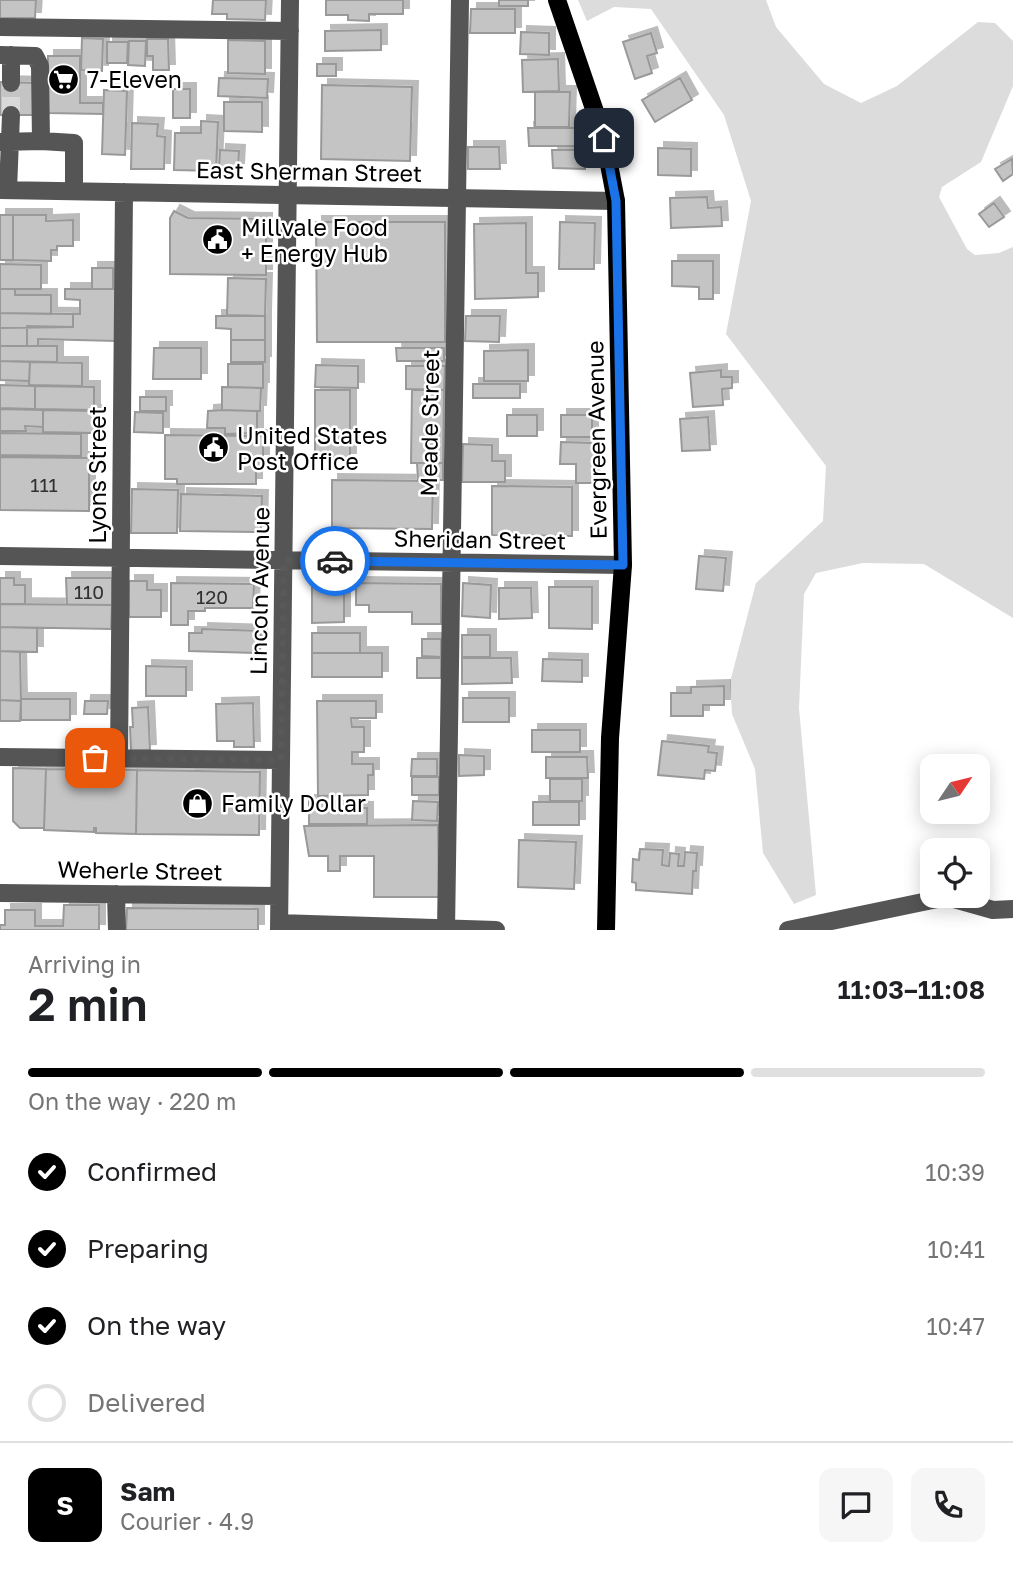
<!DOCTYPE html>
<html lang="en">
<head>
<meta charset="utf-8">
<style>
	:root { --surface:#fff; --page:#f6f6f6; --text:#202124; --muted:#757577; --line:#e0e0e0; --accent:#000 }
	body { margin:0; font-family:"Golos Text",sans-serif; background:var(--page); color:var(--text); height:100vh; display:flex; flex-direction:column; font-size:26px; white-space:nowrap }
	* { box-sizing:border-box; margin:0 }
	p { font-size:23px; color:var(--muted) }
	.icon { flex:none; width:38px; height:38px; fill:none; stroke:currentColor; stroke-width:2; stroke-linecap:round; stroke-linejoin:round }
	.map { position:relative; height:930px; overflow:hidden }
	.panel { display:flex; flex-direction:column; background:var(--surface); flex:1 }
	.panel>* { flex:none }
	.needle { width:46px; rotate:55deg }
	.controls { position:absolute; left:920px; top:754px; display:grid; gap:14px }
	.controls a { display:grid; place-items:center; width:70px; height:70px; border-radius:14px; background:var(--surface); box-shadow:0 4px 18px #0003; font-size:35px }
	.pin { position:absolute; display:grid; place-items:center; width:60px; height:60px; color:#fff; margin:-30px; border-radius:14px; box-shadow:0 4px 10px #0006 }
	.courier { position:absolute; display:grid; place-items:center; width:70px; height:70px; margin:-35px; border:5px solid #1a73e8; border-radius:50%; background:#fff; color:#222; box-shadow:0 2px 9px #0007 }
	.summary em { font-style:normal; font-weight:600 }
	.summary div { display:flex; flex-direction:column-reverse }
	.summary { display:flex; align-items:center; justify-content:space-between; height:119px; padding:0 28px }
	h1 { font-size:46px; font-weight:600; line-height:52px }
	.bar { display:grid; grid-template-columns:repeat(4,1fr); gap:10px 7px; align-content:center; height:84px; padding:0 28px }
	.bar i { height:9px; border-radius:5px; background:var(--line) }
	.bar .active { background:var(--accent) }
	.bar p { grid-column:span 4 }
	.line { display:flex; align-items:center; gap:18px; padding:0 28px; border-top:2px solid var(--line) }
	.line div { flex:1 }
	.round { display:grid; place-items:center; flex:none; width:74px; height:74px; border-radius:14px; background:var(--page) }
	ol { padding:0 28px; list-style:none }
	li { display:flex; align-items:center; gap:21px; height:77px }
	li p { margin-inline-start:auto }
	li .icon { padding:7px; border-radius:50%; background:var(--accent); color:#fff; stroke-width:4 }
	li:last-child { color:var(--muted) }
	li i { width:38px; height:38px; border:4px solid var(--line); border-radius:50% }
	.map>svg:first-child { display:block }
	.green { fill:#dcdcdc }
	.building { fill:#c4c4c4; stroke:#999; stroke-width:2; filter:url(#shadow) }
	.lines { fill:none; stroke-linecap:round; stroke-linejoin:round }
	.minor-tunnel { stroke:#d9d9d9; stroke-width:18; stroke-dasharray:18 9; stroke-linecap:butt }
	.minor { stroke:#555; stroke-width:18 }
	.major { stroke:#000; stroke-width:18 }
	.done { stroke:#595959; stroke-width:7; stroke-dasharray:0 12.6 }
	.route { stroke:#1a73e8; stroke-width:9 }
	.labels { text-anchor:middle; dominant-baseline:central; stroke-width:5; stroke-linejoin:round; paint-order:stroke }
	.number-label { font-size:19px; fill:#313131 }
	.poi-label { font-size:23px; fill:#000; stroke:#fff; text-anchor:start }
	.street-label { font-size:23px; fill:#000; stroke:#fff }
</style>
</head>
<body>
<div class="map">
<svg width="1013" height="930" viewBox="0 0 1013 930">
	<defs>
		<filter id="shadow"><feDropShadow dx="6" dy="-6" stdDeviation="0" flood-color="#0004"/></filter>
	</defs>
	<rect width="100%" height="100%" fill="#fff"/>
	<!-- green -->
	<path class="green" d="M578 0H766L776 27 824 84 861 103 897 86 978 22 995 23 1013 41V86L981 162 942 187 939 197 967 249 975 255 999 253 1013 247V618L924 564 863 563 816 573 804 594 799 708 816 895 794 904 763 853 755 769 732 714 730 682 756 583 823 521 826 466 726 334 751 201 724 115 651 9 614 7 587 21Z"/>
	<!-- building -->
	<path class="building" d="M0 0H36L35 18H0Z
		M213 0H266L265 20 227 19V14H212Z
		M326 0H403V14H369V21L348 20V15H326Z
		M499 0H528V6H499Z
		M471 9H515V33H470Z
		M381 30V50L325 51V31Z
		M521 32 549 33V55L520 54Z
		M651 33 657 53 647 56 652 73 635 79 623 42Z
		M82 38 103 39 102 71 81 70Z
		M147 39H168L169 70H153V56H147Z
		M228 40 265 41V74L228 73Z
		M129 41H146L145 66 128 65Z
		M107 42H128L127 63H107Z
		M48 56H80V103H103V114L48 113Z
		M558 59 559 91 523 92 522 60Z
		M317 64H336V76H317Z
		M219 78 268 79 267 98 218 96Z
		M680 78 692 100 655 122 642 100Z
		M0 82 38 83 37 115H0Z
		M322 85 412 87 410 161 321 159Z
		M173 89H190V118H173Z
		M104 90 127 91 125 155 102 154Z
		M535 92H570L569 127H535Z
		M224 102H262V132L224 131Z
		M201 121 218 122 216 171 174 170 175 133H201Z
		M132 123 158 124 157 136 165 137 164 169H131Z
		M528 128H576V146H529Z
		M468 147H499L500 169H468Z
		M658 148 691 149V176L658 175Z
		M220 150 239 151 238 169H219Z
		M552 150H585V169L553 168Z
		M1012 159 1013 174 1003 181 995 169Z
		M707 197 708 208 721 207 722 226 671 228 670 198Z
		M994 203 1004 217 989 227 979 214Z
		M174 211 188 218 266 219V275L170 274V218Z
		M0 215H13V260H0Z
		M13 215H46V221L73 220V246H57V250H51V261L13 260Z
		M316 222H445V342H317Z
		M560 222 595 223 594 269H559Z
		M526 223V273H538V297L475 299 474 224Z
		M672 261H713V299H699V287L672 286Z
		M0 264 41 265V289H0Z
		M92 268H113V289H92Z
		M228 278 266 279 265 316 227 315Z
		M0 289H15V295H51V314L0 313Z
		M65 289H116V341L38 339V346H27V326L73 327V314H80V300L65 299Z
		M0 313 73 314V327L0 328Z
		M216 316H265V340H231V329L216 328Z
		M466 316H500L499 342 465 341Z
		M0 328H27V346H0Z
		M231 340H265V362H231Z
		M0 346H57V362L0 361Z
		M154 348H201V379H153Z
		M396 348H444V361H397Z
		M528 350V381H484V351Z
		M0 361 30 362 29 381 0 380Z
		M30 362 82 363V386L29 385Z
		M228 364H263V388L228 387Z
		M316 365 358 366V388L315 387Z
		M406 366H445L444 390 406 389Z
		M721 370V377H732V388L722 389 723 405 693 407 690 373Z
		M473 384H520V398H473Z
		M0 385 35 386V409L0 408Z
		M35 386 94 387V410L35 409Z
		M222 387 261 388 260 411 222 410Z
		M315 390H350V459H315Z
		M412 390H444L443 463H411Z
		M140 397H166V411H140Z
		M0 409 43 410V427L25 426 26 431H0Z
		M43 410 95 411V433L43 432Z
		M222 410 257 411V433L225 434V428H207L208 411Z
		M135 412 163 413V433L134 432Z
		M507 415H537V436H507Z
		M561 415H592V437H561Z
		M708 417 710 450 682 451 680 419Z
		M0 433 81 434V456L0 455Z
		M165 435 263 436V460H256V484H177V479H165Z
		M561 442 594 443 593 483H576V464H560Z
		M463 444 492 445V461H505V482H462Z
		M0 457 89 458V511L0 510Z
		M417 463H443V480H418Z
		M332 480 433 481 432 529 332 528Z
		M492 486 572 487V536L492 535Z
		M132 489 178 490 177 533H131Z
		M181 494 262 496 261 532 180 531Z
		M699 556 726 558 723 591 696 589Z
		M0 578H14V585H25V604H0Z
		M66 578H112V605H67Z
		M129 581H147V590H161V617H129Z
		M344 581V622L312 623V582Z
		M171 583 254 584 253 608H205V611H188V625H171Z
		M356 583 441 584V624H412V612H369V605H356Z
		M463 583 491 585 490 618 462 616Z
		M549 587H592V629L549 628Z
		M499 588H531L532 618 499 619Z
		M0 604 112 605 111 629 0 627Z
		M0 627 37 628V652L0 651Z
		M202 629 261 631 260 653 189 651V633H202Z
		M312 633H360V653H312Z
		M462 635H490V657H462Z
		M422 639H441V657L422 656Z
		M0 651 20 652 21 701 0 700Z
		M312 653H382V677H312Z
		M417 658H441V678H417Z
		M462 658H511L512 683 462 684Z
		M543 659 582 660V682L542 681Z
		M146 666 186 667V696H146Z
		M724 686V705H703V716H671V693H691V687Z
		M463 698H509V722H463Z
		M21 699H70V720H21Z
		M0 700 21 701 20 721H0Z
		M85 701H108L107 714H84Z
		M317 701H376V718H351L352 727H364V752H352V764H373V775H368V795L318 796Z
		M253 703 254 747H234V741H217L216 704Z
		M148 707 150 750 131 751 130 727H133L132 708Z
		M532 730H580V752H532Z
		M662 741 709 746 708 752 717 753 715 771 705 770 704 779 658 775Z
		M459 755 484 756V775L459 776Z
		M546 757H587L588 778H546Z
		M412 759H437V776H411Z
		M13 768 46 769 44 828H20L13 821Z
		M46 769 137 770 136 834 96 833V828H94V832L44 830Z
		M137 770 260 772 259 835 136 834Z
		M412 777H439V795H412Z
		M550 779H582V801H550Z
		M309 801 326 802V807L367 808V824H309Z
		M413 801 438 802 437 821 412 820Z
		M533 802H579V825H533Z
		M438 825 439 897H374V856H340V871H328V856H309L304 826Z
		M519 840 576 842 574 889 518 887Z
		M640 849 663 850 662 865 669 866 670 853 679 854 678 866H684L685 852 697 853 696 871H693L692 894 636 890V883L632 882 633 859 639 860Z
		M64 905H99V930H0V925H5V910H35V926H63Z
		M127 908 258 909V930H126Z"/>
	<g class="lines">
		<!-- minor-tunnel -->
		<path class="minor-tunnel" d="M11 115V83"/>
		<!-- minor -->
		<path class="minor" d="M0 27 290 31
			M0 55 35 56 40 66 41 141 0 142
			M11 55V83
			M41 141 74 143V190
			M0 190 616 201
			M8 190 11 115
			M0 556 623 565
			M0 757 281 760
			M119 758 124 192
			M0 893 279 896
			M116 894 117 930
			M279 923 496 930
			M279 930 290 0
			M446 930 460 0
			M788 930 947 897 993 910 1013 909"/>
		<!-- major -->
		<path class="major" d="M557 0 604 138 616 201 623 565 610 738 606 930"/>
	</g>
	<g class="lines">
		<!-- done -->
		<path class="done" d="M95 758 281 760 284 560 335 561"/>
		<!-- route -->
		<path class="route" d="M335 561 623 565 616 201 604 138"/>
	</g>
	<!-- icons -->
	<defs>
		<symbol id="supermarket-disc" viewBox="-11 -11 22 22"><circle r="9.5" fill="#000" stroke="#fff"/><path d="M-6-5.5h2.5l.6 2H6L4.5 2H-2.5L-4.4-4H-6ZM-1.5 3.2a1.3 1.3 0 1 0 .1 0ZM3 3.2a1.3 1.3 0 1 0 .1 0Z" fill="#fff"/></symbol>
		<symbol id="civic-disc" viewBox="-11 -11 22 22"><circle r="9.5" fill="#000" stroke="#fff"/><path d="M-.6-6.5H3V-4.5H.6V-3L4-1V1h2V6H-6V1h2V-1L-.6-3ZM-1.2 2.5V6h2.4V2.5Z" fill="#fff"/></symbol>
		<symbol id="shop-disc" viewBox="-11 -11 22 22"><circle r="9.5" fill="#000" stroke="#fff"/><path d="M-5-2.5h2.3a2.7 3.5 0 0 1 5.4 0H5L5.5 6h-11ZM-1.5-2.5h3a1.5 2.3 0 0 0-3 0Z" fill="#fff"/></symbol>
	</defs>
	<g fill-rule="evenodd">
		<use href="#supermarket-disc" x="46" y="62" width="35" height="35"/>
		<use href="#civic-disc" x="200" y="222" width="35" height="35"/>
		<use href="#civic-disc" x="196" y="430" width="35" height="35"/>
		<use href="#shop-disc" x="180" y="786" width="35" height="35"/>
	</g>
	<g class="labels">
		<!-- number labels -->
		<g class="number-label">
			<text x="44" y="484">111</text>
			<text x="89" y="591">110</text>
			<text x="212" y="596">120</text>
		</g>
		<!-- poi labels -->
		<g class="poi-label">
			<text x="87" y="79">7-Eleven</text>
			<text x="241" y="227">Millvale Food<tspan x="241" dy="26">+ Energy Hub</tspan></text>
			<text x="237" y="435">United States<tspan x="237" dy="26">Post Office</tspan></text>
			<text x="221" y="803">Family Dollar</text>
		</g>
		<!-- street labels -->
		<g class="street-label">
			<text transform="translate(309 171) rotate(1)">East Sherman Street</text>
			<text transform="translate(429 423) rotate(-89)">Meade Street</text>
			<text transform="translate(596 440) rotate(-91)">Evergreen Avenue</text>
			<text transform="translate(97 475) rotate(-90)">Lyons Street</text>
			<text transform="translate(480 539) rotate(1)">Sheridan Street</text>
			<text transform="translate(259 591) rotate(-89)">Lincoln Avenue</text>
			<text transform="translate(140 870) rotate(1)">Weherle Street</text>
		</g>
	</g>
</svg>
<div class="controls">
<a><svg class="needle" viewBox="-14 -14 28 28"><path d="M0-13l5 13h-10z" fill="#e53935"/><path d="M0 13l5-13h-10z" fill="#757577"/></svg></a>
<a><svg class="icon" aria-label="locate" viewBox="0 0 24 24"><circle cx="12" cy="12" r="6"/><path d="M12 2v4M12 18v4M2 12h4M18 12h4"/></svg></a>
</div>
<div class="pin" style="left:95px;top:758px;background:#ea580c"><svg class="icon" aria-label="bag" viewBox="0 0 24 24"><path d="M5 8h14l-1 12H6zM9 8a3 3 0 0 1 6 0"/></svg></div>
<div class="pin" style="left:604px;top:138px;background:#1f2937"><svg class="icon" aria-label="home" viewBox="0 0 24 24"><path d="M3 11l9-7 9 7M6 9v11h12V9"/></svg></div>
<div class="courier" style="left:335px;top:561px"><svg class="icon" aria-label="car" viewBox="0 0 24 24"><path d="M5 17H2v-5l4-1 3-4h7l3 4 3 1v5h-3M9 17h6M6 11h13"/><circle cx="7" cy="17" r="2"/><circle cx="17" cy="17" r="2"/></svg></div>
</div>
<section class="panel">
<div class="summary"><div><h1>2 min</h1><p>Arriving in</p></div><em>11:03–11:08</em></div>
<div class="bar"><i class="active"></i><i class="active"></i><i class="active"></i><i></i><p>On the way · 220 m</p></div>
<ol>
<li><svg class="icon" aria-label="check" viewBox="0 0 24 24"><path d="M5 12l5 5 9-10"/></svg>Confirmed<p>10:39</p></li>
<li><svg class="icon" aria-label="check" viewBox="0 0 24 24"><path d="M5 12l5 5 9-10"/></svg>Preparing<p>10:41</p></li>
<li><svg class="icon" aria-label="check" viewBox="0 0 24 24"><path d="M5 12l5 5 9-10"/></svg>On the way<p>10:47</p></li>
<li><i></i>Delivered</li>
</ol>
<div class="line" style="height:126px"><b class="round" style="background:var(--accent);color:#fff">S</b><div><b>Sam</b><p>Courier · 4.9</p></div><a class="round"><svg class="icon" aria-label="chat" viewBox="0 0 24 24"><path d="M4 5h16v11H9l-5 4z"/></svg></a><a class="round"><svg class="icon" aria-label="phone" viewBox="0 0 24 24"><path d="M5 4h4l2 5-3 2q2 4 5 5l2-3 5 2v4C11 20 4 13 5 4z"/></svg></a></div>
</section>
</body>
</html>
